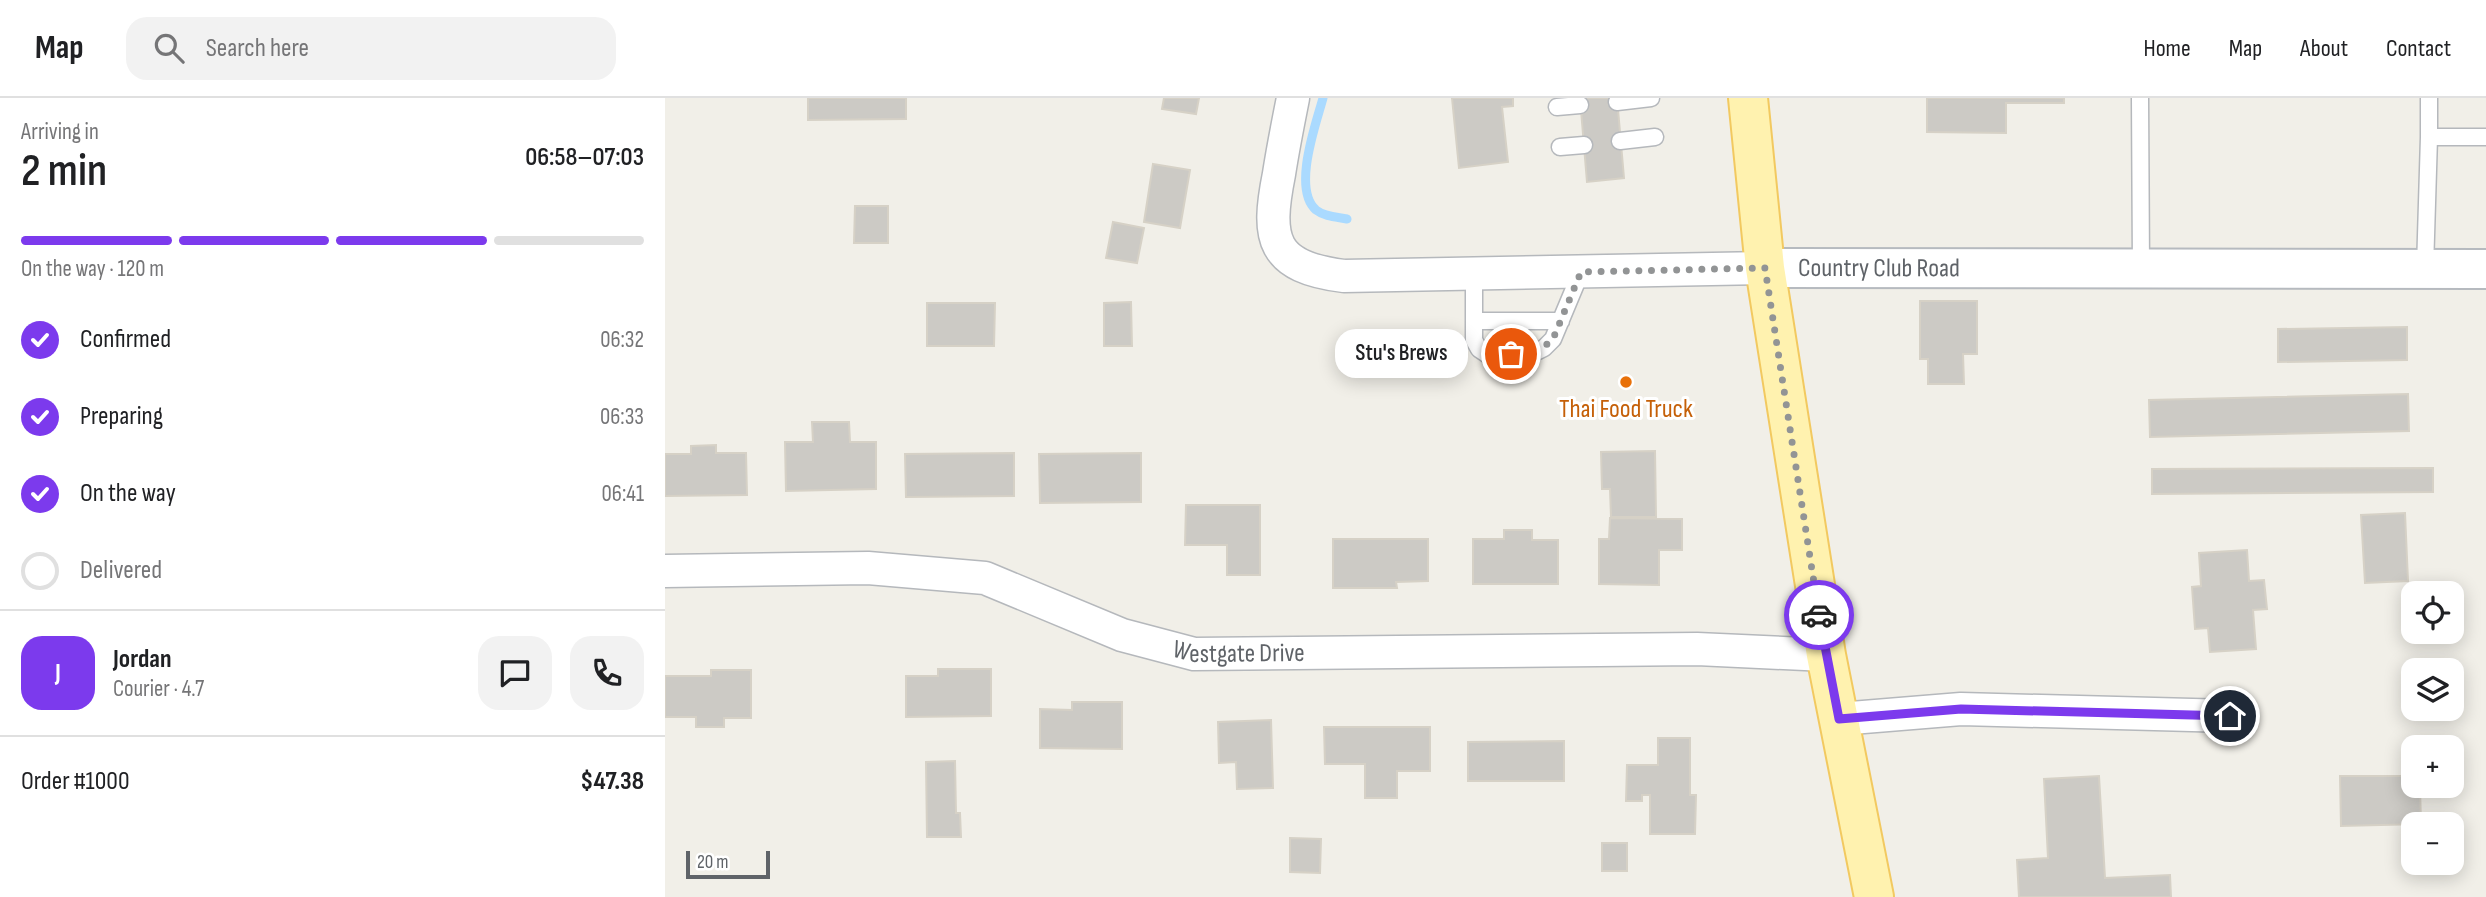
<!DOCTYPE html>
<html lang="en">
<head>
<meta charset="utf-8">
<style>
	:root { --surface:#fff; --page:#f2f2f2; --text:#202124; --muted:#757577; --line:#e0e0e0; --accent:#7c3aed }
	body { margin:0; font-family:"Sofia Sans Condensed",sans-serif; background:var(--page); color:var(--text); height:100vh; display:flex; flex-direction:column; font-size:26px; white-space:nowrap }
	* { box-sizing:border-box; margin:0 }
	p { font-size:23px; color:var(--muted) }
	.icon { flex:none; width:38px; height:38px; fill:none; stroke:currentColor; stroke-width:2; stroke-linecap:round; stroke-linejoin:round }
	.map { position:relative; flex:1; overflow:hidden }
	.side { display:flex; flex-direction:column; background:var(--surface); width:665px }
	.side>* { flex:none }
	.tools { position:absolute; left:1736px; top:483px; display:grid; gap:14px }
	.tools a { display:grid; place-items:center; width:63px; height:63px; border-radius:14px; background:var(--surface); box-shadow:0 4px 18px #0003; font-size:35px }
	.scale { position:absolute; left:21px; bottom:18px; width:84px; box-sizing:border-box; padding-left:7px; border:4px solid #5f6368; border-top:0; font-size:19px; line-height:24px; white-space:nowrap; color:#5f6368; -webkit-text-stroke:5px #fff; paint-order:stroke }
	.pin { position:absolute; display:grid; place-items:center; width:60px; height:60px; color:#fff; margin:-30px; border:4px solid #fff; border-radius:50%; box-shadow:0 2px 7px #0007 }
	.courier { position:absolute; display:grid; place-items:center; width:70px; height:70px; margin:-35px; border:5px solid #7c3aed; border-radius:50%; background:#fff; color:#222; box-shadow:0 2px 9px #0007 }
	.bubble { position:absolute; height:49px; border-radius:21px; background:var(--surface); box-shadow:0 4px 18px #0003; font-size:23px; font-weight:600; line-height:49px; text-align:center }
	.headline em { font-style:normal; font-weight:600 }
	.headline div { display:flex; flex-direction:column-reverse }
	.headline { display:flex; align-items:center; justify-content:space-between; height:119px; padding:0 21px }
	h1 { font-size:46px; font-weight:600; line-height:52px }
	.bar { display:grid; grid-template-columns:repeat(4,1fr); gap:10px 7px; align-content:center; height:84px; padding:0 21px }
	.bar i { height:9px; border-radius:5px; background:var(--line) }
	.bar .selected { background:var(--accent) }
	.bar p { grid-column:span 4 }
	.line { display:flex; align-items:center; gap:18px; padding:0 21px; border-top:2px solid var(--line) }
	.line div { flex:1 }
	.round { display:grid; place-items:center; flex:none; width:74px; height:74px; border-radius:21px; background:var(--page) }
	ol { padding:0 21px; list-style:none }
	li { display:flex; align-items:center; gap:21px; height:77px }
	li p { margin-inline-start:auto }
	li .icon { padding:7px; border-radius:50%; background:var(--accent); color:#fff; stroke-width:4 }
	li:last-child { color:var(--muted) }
	li i { width:38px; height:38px; border:4px solid var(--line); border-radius:50% }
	header { display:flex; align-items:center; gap:42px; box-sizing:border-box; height:98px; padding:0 35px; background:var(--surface); border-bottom:2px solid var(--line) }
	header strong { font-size:33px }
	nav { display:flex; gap:38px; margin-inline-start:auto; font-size:24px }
	.search { width:490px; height:63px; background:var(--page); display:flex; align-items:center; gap:18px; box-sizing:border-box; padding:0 24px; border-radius:21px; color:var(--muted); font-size:26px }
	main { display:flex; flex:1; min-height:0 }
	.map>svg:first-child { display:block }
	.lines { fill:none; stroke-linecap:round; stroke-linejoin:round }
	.stream { stroke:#aadaff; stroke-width:9 }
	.building { fill:#cccac5; stroke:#d6d1c6; stroke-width:2 }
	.lane-casing { stroke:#b5b8bc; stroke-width:19 }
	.street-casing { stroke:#b5b8bc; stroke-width:35 }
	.secondary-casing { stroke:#b6babf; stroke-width:42 }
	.primary-casing { stroke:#f2c960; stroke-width:42 }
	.lane { stroke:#fff; stroke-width:16 }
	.street { stroke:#fff; stroke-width:32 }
	.secondary { stroke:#fff; stroke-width:38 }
	.primary { stroke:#fff2af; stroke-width:38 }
	.done { stroke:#929495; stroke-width:7; stroke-dasharray:0 12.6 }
	.route { stroke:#7c3aed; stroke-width:9 }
	.food-dot { fill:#e8710a; stroke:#fff; stroke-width:2.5 }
	.labels { text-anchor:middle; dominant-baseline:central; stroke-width:6; stroke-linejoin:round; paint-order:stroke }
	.street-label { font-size:26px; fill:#5f6368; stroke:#fff }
	.food-label { font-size:26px; fill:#c56008; stroke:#fff }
</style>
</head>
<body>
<header>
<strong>Map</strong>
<div class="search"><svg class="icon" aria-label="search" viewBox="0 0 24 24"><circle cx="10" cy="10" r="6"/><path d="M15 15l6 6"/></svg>Search here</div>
<nav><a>Home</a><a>Map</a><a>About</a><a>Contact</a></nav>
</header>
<main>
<section class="side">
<div class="headline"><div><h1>2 min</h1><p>Arriving in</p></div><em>06:58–07:03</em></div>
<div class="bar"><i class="selected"></i><i class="selected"></i><i class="selected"></i><i></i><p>On the way · 120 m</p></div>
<ol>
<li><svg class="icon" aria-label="check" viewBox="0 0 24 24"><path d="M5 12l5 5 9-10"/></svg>Confirmed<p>06:32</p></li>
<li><svg class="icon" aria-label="check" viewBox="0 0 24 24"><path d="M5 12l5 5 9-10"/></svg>Preparing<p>06:33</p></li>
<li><svg class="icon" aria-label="check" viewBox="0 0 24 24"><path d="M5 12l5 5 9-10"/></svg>On the way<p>06:41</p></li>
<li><i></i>Delivered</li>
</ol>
<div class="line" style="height:126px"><b class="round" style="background:var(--accent);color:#fff">J</b><div><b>Jordan</b><p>Courier · 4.7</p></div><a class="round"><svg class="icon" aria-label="chat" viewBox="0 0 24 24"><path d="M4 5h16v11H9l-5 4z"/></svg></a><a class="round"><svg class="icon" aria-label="phone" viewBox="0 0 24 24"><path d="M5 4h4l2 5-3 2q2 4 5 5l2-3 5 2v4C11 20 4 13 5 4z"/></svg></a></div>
<div class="line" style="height:91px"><div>Order #1000</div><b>$47.38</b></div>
</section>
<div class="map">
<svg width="1821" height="799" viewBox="0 0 1821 799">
	<rect width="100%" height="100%" fill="#f1efe8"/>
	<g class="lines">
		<!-- stream -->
		<path class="stream" d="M658 0C651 26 627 91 651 112 660 119 672 119 682 121"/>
	</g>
	<!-- building -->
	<path class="building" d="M143 0H241V21L143 22Z
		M499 0H534L531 16 497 11Z
		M787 0H848V8L837 9 843 64 794 70Z
		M915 0H952L959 80 922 84Z
		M1262 0H1399V5H1341V35L1262 34Z
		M488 66 525 72 515 130 479 124Z
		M190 108H223V145H189Z
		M448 124 479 130 472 165 441 160Z
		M1255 203H1312V256H1298L1299 286H1263V261H1255Z
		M466 204 467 248H439V205Z
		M262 205H330L329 248H262Z
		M1742 229V262L1613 264V231Z
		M1743 296 1744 333 1485 339 1484 302Z
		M147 324H184L185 344H211V391L121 393 120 344H148Z
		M51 347V355H81L82 397 0 398V356H26V348Z
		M990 353 991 419H946L945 391H937L936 354Z
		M349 355V398L241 399 240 356Z
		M476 355V404L375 405 374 356Z
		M1768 370V394L1487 396V371Z
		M521 407H595V477H562V447H520Z
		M1740 415 1743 483 1700 485 1696 417Z
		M945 420 1017 421V452H994V487L934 486V441H944Z
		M839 432H867V442H893V486H808V441H839Z
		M668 441H763V483L731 484 732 490H668Z
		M1582 452 1584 483 1599 482 1602 511 1588 512 1591 551 1545 554 1543 530 1530 531 1527 489 1536 488 1534 455Z
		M273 571H326V618L241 619V578H273Z
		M46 572H86V620H59V629H31V619H0V578H46Z
		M407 604H457V651L375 650V611L407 612Z
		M606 622 608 690 572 691 571 664 554 665 553 624Z
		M659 629H765V673H732V700H700V666H660Z
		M993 640H1025V697H1031L1030 736H985V697H977V703H961L962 667H993Z
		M899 643V683H803V644Z
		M290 663 291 715H295L296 739H262L261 664Z
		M1434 678 1440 780 1505 777 1506 799H1354L1352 762 1383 760 1379 681Z
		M1675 678H1748V688H1755L1756 726 1676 728Z
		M625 740 656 741 655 775 625 774Z
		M937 745H962V773H937Z"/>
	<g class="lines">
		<defs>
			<path id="lane" d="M1475 0 1476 170
				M1764 0V39
				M952 4 986 0
				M892 9 915 7
				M955 43 990 39
				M895 49 919 47
				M1760 171 1764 39H1821
				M809 177V242L814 251 823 257 869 255 879 250 888 241 916 174
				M809 223H896"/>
			<g id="street">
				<path d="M628 0C623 25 618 50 614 76 601 141 606 169 679 178L1100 170"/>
				<path id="s1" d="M0 473 203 470 320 480 457 537 529 556 1032 551 1161 557"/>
				<path d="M1174 621 1296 611 1565 618"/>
			</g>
			<g id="secondary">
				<path id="s2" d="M1100 170 1821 171"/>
			</g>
			<path id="primary" d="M1083 0 1100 170 1161 557 1209 799"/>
		</defs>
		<!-- lane casing -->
		<use href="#lane" class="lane-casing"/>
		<!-- street casing -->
		<use href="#street" class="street-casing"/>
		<!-- secondary casing -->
		<use href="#secondary" class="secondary-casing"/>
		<!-- primary casing -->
		<use href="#primary" class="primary-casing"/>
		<!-- lane -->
		<use href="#lane" class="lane"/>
		<!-- street -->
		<use href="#street" class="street"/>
		<!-- secondary -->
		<use href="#secondary" class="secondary"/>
		<!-- primary -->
		<use href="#primary" class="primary"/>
	</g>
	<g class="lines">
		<!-- done -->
		<path class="done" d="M846 256C864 255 875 254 888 241L916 174 1100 170 1154 517"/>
		<!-- route -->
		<path class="route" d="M1154 517 1174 621 1296 611 1565 618"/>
	</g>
	<!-- markers -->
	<circle class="food-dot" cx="961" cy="284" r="7"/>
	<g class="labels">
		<!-- street labels -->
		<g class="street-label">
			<text stroke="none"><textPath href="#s2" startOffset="114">Country Club Road</textPath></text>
			<text stroke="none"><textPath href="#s1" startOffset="588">Westgate Drive</textPath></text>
		</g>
		<!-- food labels -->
		<g class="food-label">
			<text x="961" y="311">Thai Food Truck</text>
		</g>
	</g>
</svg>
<div class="tools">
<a><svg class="icon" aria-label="locate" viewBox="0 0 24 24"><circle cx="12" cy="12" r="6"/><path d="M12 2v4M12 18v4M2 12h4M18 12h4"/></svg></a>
<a><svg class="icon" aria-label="layers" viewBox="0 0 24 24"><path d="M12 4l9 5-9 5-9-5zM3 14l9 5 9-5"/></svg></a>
<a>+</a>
<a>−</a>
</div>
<div class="scale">20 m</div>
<div class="pin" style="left:846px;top:256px;background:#ea580c"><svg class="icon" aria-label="bag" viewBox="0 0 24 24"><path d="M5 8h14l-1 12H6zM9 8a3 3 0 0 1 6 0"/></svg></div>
<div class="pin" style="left:1565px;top:618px;background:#1f2937"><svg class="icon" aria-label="home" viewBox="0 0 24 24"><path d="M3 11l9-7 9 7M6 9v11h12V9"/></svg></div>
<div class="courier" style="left:1154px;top:517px"><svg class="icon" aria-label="car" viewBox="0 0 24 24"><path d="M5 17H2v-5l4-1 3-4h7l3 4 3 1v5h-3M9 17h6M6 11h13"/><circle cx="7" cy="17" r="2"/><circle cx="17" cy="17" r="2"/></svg></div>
<div class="bubble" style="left:670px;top:231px;width:133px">Stu's Brews</div>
</div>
</main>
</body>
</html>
